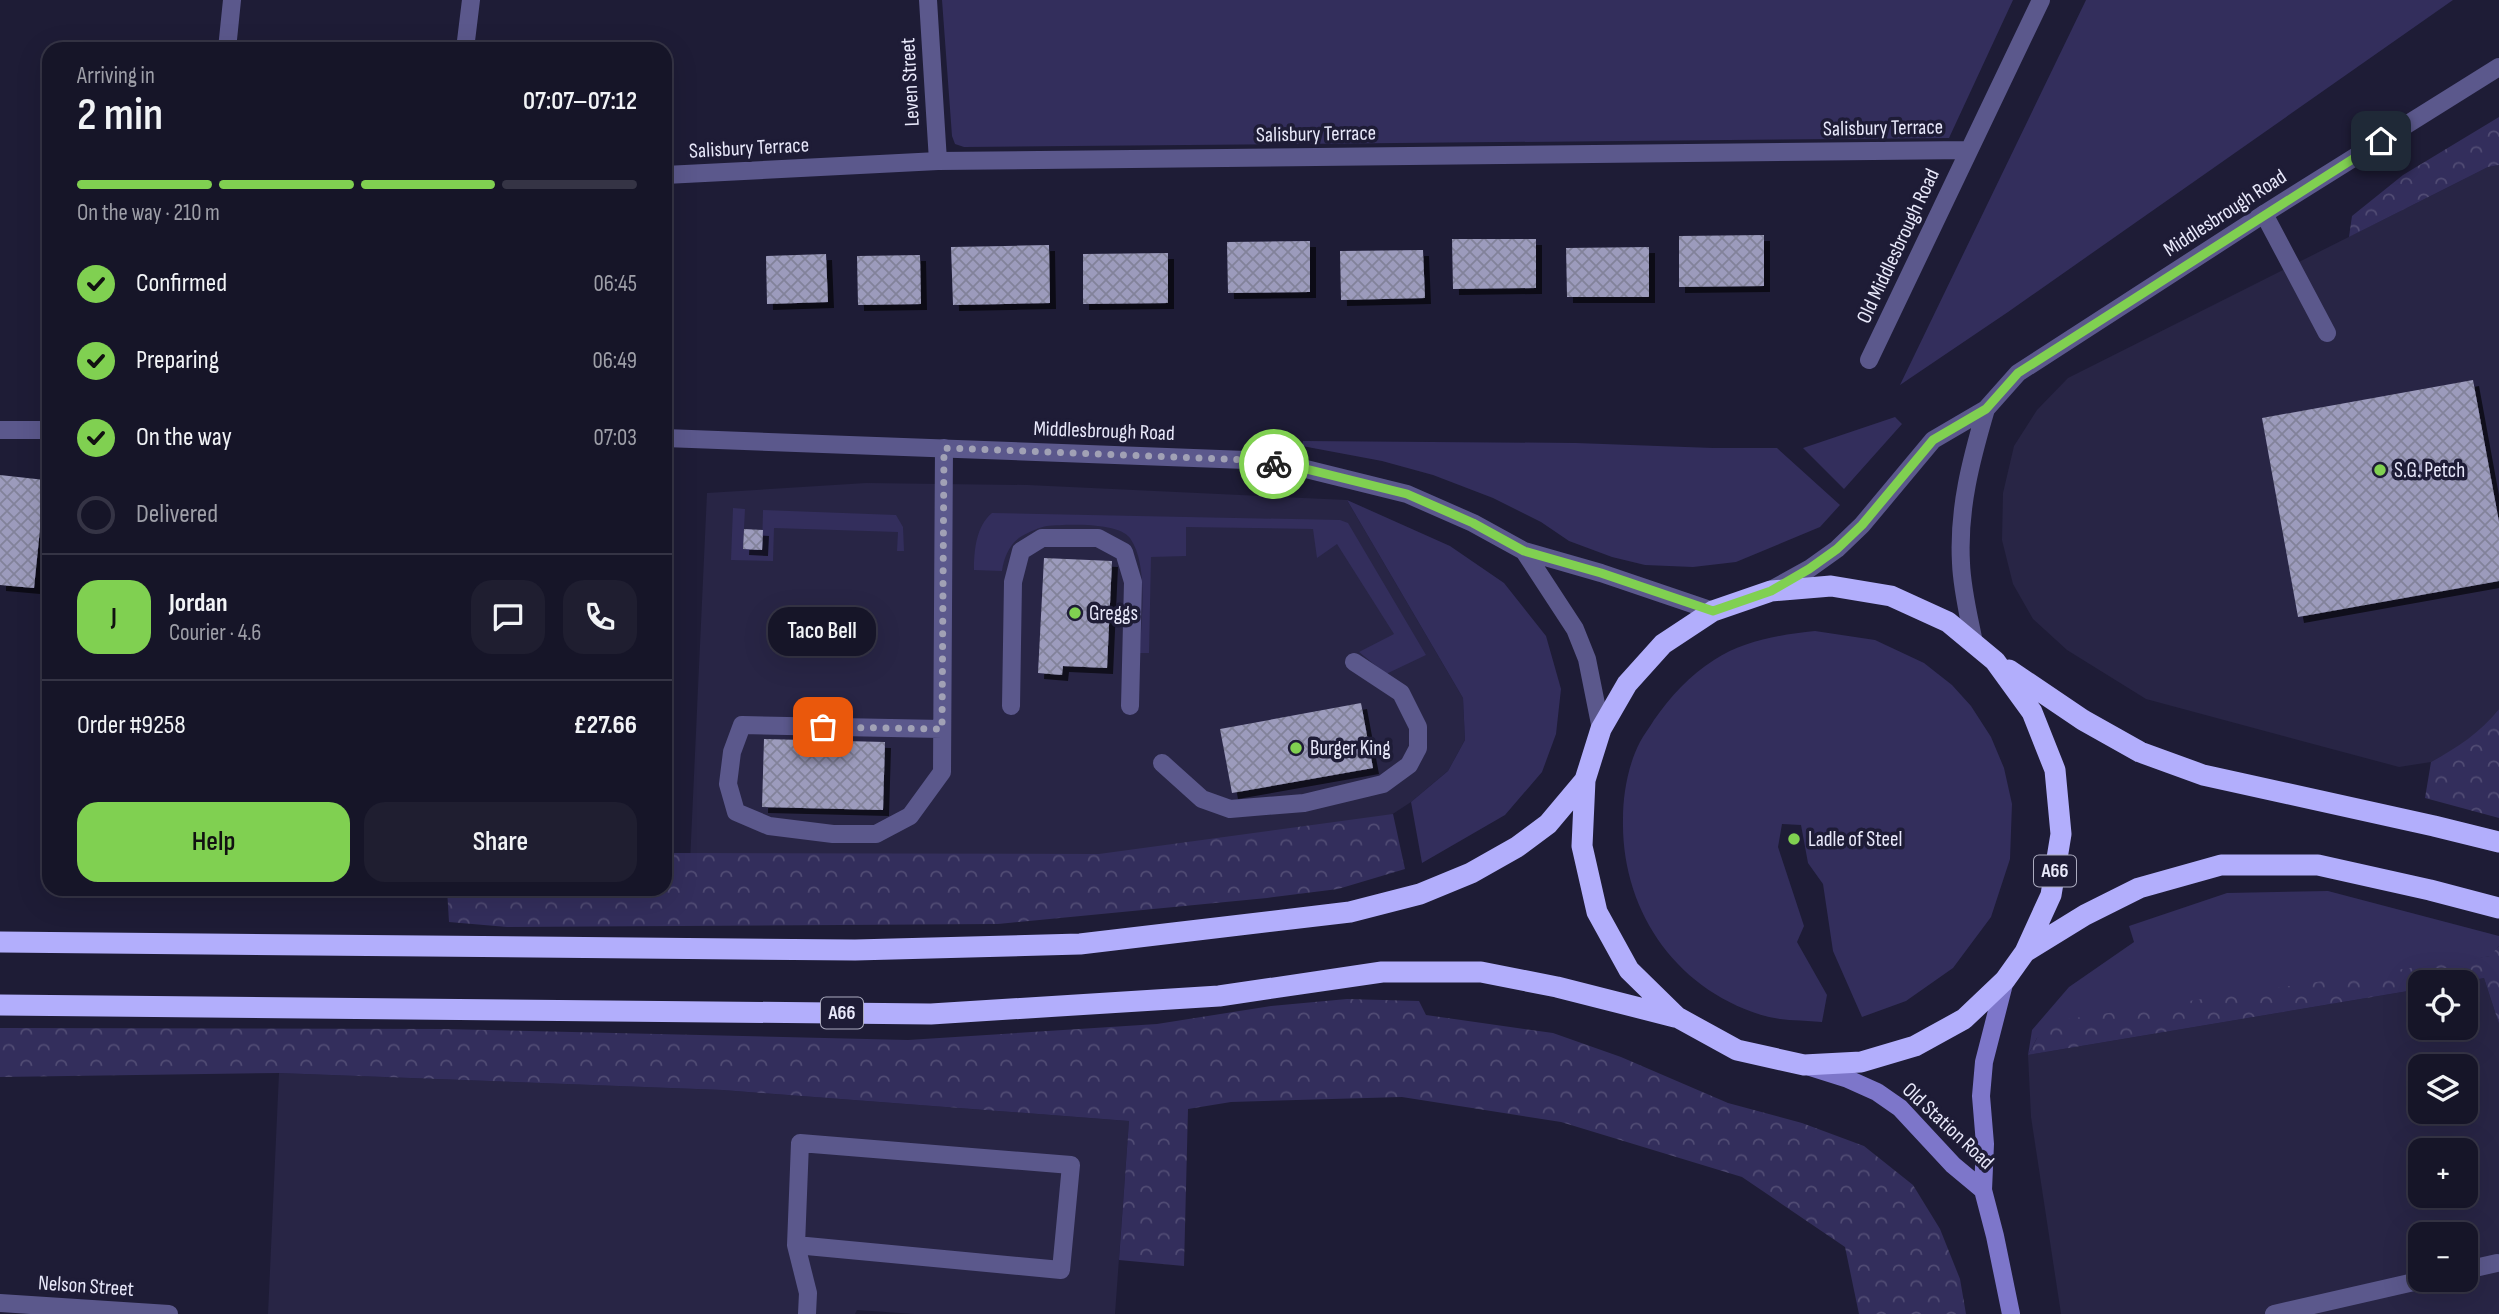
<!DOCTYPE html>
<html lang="en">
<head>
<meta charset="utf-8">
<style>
	:root { --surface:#161528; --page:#1f1e30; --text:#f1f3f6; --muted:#9e9fa8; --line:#353445; --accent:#80d051 }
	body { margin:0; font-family:"Sofia Sans Condensed",sans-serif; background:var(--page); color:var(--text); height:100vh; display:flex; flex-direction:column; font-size:26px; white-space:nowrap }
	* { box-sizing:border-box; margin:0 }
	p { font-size:23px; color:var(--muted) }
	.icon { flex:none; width:38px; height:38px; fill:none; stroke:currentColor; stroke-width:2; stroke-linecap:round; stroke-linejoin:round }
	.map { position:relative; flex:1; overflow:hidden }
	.sheet { position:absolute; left:42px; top:42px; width:630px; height:854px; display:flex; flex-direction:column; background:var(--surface); border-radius:21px; box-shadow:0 7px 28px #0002,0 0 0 2px var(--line) }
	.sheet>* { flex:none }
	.tools { position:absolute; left:2408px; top:970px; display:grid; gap:14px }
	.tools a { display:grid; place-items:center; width:70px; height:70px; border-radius:14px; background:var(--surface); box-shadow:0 7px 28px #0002,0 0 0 2px var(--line); font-size:35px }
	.pin { position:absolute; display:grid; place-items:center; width:60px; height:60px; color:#fff; margin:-30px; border-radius:14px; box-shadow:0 4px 10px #0006 }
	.courier { position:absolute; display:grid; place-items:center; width:70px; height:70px; margin:-35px; border:5px solid #80d051; border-radius:50%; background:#fff; color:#222; box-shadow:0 2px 9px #0007 }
	.bubble { position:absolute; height:49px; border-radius:21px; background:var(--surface); box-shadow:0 7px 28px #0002,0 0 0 2px var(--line); font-size:23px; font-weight:600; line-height:49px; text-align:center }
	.headline em { font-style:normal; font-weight:600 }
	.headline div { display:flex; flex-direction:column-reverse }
	.headline { display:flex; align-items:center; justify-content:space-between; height:119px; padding:0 35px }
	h1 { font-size:46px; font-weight:600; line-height:52px }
	.bar { display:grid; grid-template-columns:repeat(4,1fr); gap:10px 7px; align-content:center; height:84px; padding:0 35px }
	.bar i { height:9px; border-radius:5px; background:var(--line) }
	.bar .current { background:var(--accent) }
	.bar p { grid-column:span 4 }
	.line { display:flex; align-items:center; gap:18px; padding:0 35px; border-top:2px solid var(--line) }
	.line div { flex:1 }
	.round { display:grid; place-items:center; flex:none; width:74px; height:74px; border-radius:21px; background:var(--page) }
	ol { padding:0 35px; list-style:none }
	li { display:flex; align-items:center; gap:21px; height:77px }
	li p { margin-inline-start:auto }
	li .icon { padding:7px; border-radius:50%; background:var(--accent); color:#111; stroke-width:4 }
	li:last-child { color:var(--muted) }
	li i { width:38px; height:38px; border:4px solid var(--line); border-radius:50% }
	.button { display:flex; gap:14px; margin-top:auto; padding:14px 35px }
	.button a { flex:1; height:80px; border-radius:21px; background:var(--accent); color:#111; font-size:28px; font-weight:600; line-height:80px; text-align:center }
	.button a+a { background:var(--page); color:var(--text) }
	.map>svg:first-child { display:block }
	.built { fill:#282545; fill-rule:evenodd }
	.green { fill:#332e5c }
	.forest { fill:url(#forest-crowns) }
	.building { fill:url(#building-cross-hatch); filter:url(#shadow) }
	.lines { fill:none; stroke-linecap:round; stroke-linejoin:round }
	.lane { stroke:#5b588c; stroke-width:18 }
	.street { stroke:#5b588c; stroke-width:18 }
	.secondary { stroke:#7d76ca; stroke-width:18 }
	.highway { stroke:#b2aefc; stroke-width:21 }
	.done { stroke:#a1a1b5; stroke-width:7; stroke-dasharray:0 12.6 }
	.route { stroke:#80d051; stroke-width:9 }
	.poi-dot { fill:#80d051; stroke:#1e1c36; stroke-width:2.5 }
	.labels { text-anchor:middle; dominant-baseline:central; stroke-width:7; stroke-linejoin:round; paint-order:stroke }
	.shield { fill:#1e1c36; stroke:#ababbf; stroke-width:2 }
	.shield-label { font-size:19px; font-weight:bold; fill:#e8e8fa }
	.street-label { font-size:21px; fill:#e8e8fa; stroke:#1e1c36 }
	.poi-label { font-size:21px; fill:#e8e8fa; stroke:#1e1c36; text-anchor:start }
</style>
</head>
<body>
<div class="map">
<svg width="2499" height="1314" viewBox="0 0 2499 1314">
	<defs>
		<pattern id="forest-crowns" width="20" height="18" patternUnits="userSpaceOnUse" patternTransform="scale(1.75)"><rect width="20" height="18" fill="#332e5c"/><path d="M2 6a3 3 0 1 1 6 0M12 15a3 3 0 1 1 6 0" fill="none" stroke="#514c74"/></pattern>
		<pattern id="building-cross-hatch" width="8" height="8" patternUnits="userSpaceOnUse" patternTransform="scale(1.75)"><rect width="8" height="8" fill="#9c9bbc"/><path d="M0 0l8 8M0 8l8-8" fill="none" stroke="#82829a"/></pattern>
		<filter id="shadow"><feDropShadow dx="6" dy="6" stdDeviation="0" flood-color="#0009"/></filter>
	</defs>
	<rect width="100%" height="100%" fill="#1e1c36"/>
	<!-- built -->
	<path class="built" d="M2499 165V709L2485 726 2461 746 2431 762 2399 767 2146 699 2067 650 2033 619 2013 584 2002 540 2003 493 2014 446 2037 410 2068 378 2488 167Z
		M866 483 1028 485 1347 500 1463 698 1465 740 1448 771 1411 802 1324 859 689 884 707 493Z
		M2484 978 2499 1024V1314H2061L2031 1117 2028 1055 2420 989V1027H2466V982H2463ZM2420 1066H2466V1111H2420ZM2420 1150H2466V1195H2420ZM2420 1234H2466V1279H2420Z
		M279 1073 723 1090 1129 1121 1115 1314H914L857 1310 855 1314H268Z"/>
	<!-- green -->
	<path class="green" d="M942 0H2013L1949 138 964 147 955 144 952 136Z
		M2086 0H2453L2008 312 1900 385Z
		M1895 417 1902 424 1844 489 1803 448Z
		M1303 441 1576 443 1713 448H1777L1840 505 1820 527 1736 562 1693 567 1645 565 1612 557 1569 541 1541 522 1493 498 1433 475 1382 461 1302 446Z
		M1347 500 1450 546 1504 583 1546 636 1561 689 1556 734 1542 772 1505 815 1422 863 1411 802 1448 771 1465 740 1463 698Z
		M733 508 745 509 743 548 762 549 763 510 896 515 903 527 904 551H897L898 532 774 528 773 561 731 560Z
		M992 513 1340 520 1348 523 1426 655 1386 674 1359 652 1394 634 1337 544 1317 558 1313 529 1186 527V556L1151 557 1149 653H1140C1141 620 1149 565 1130 538 1119 522 1066 524 1047 526 1040 527 1029 532 1022 536 1010 543 1004 557 1002 571L974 570C974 551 976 526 992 513Z
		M1815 631 1875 640 1924 663 1952 685 1971 706 1991 737 2004 768 2012 804 2010 859 1991 917 1953 968 1906 1001 1862 1017 1833 951 1823 884 1808 863 1801 825 1782 824 1778 847 1804 926 1797 942 1827 995 1822 1022C1805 1020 1786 1021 1769 1017 1678 993 1621 912 1623 819 1623 794 1628 765 1640 742 1644 734 1650 727 1654 720 1670 697 1690 675 1714 660 1745 640 1779 635 1815 631Z
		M2328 891 2499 936V946L2491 956 2037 1038 2028 1055 2032 1030 2069 987 2134 942 2129 926 2227 893Z"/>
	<!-- forest -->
	<path class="forest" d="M2499 117V165L2488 167 2349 237 2352 216 2403 175Z
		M2499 709V818L2425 798 2431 762C2458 747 2480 733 2499 709Z
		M1393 814 1405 869 1338 889 1267 898 998 924 507 927 449 922 447 889H665V853L1099 854Z
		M2499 946V1024L2484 978 2463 982H2420V989L2028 1055 2037 1038 2068 1019 2490 956Z
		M1347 999 1419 1001 1426 1015 1553 1033 1621 1057 1728 1103 1802 1123 1864 1146 1913 1185 1940 1229 1960 1279 1966 1314H1859L1845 1247 1742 1177 1561 1122 1402 1097 1231 1102 1188 1109 1184 1266 1119 1260 1129 1121 723 1090 279 1073 0 1077V1028L444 1029 908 1040 1157 1024 1271 1006Z"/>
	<!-- building -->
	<path class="building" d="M1764 235V286L1679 287V236Z
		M1452 239H1536V288L1453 289Z
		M1310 241V292L1228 293 1227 242Z
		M1049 245 1050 303 953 305 951 247Z
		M1649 247V297H1567L1566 248Z
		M1423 250 1425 298 1341 300 1340 251Z
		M1168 253V303L1083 304V254Z
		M826 254 828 302 767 304 766 256Z
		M920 255 921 304 858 305 857 256Z
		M2473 380 2499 522V581L2298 617 2262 418Z
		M0 475 45 480 34 588 0 585Z
		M744 529 763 530 762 550 743 549Z
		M1044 558 1112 561 1107 668 1063 666 1062 675 1038 673Z
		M1361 703 1373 768 1232 793 1220 729Z
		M764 739 885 742 883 810 762 807Z"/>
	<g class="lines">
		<!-- lane -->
		<path class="lane" d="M2264 214 2327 333
			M1011 706 1013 582 1021 551 1042 538H1098L1124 552 1133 582 1130 706
			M942 729 742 725 732 752 728 784 736 812 769 826 833 834H876L910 816 942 772 944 448
			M1162 763 1202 799 1230 809 1304 803 1383 784 1409 765 1418 748V727L1401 693 1354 662
			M796 1245 1061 1270 1071 1165 800 1143 796 1245 808 1293 807 1314"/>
		<!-- street -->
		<path class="street" d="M928 0 938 161
			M227 49 232 0
			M465 49 471 0
			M665 175 938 161 1968 150
			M1869 360 2041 0
			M0 430H49
			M665 438 1246 460 1306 469 1407 494 1473 523 1524 551 1601 573 1713 611
			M1524 551 1575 629 1587 659 1601 729
			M1771 590 1809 569 1837 549 1862 525 1933 440 1986 409 2018 373 2264 214 2499 67
			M1974 643C1969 617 1962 590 1961 563 1958 509 1971 460 1986 409
			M2466 1270 2497 1263
			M0 1303 169 1314
			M2274 1314 2427 1279"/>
		<!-- secondary -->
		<path class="secondary" d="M2005 980 1984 1062 1981 1096 1985 1144 1983 1190 1995 1236 2011 1314
			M1810 1067 1848 1079 1877 1092 1900 1108 1953 1165 1983 1190"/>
		<!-- highway -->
		<path class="highway" d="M2009 670 2083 720 2140 752 2203 775 2434 826 2499 842
			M0 942 855 950 1080 944 1350 912 1420 894 1471 873 1517 847 1548 824 1585 780 1601 729 1627 684 1663 644 1713 611 1771 591 1831 586 1891 596 1948 622 1995 661 2032 712 2055 770 2061 834 2051 895 2025 952 2005 980 1964 1019 1915 1046 1861 1062 1804 1065 1737 1050 1677 1017 1629 970 1597 912 1582 846 1585 780
			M2025 952 2085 915 2139 888 2221 865H2318L2430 890 2499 908
			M0 1005 931 1014 1219 996 1382 972H1481L1557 987 1675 1017"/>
	</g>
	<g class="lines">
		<!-- done -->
		<path class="done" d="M823 727 942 729 944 448 1247 460 1274 464"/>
		<!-- route -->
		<path class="route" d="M1274 464 1306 469 1407 494 1473 523 1524 551 1601 573 1713 611 1771 591 1809 569 1837 549 1862 525 1933 440 1986 409 2018 373 2381 141"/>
	</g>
	<!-- markers -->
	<g class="poi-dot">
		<circle cx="2380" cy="470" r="7"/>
		<circle cx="1075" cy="613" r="7"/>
		<circle cx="1296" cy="748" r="7"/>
		<circle cx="1794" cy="839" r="7"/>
	</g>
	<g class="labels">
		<!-- shield labels -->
		<g class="shield">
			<rect x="2034" y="855.5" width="42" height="31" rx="5"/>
			<rect x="821" y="997.5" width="42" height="31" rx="5"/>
		</g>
		<g class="shield-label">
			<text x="2055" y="871">A66</text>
			<text x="842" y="1013">A66</text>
		</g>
		<!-- street labels -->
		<g class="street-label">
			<text transform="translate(910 82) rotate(-93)">Leven Street</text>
			<text transform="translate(1883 128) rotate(-1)">Salisbury Terrace</text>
			<text transform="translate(1316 134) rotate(-1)">Salisbury Terrace</text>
			<text transform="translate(749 148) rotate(-3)">Salisbury Terrace</text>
			<text transform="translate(2225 213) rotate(-33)">Middlesbrough Road</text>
			<text transform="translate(1898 246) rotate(-65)">Old Middlesbrough Road</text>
			<text transform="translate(1104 431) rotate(2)">Middlesbrough Road</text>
			<text transform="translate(1948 1126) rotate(43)">Old Station Road</text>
			<text transform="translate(86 1286) rotate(4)">Nelson Street</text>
		</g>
		<!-- poi labels -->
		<g class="poi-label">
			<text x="2394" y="470">S.G. Petch</text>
			<text x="1089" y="613">Greggs</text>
			<text x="1310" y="748">Burger King</text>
			<text x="1808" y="839">Ladle of Steel</text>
		</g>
	</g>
</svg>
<div class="tools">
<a><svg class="icon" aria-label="locate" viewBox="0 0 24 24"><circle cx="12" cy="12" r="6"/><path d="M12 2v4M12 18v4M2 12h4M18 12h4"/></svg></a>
<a><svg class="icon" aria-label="layers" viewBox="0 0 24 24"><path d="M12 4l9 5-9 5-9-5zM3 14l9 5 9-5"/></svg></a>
<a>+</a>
<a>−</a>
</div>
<div class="pin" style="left:823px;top:727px;background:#ea580c"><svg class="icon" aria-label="bag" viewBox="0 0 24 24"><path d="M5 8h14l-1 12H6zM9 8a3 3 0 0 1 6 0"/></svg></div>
<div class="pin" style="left:2381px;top:141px;background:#1f2937"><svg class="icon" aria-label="home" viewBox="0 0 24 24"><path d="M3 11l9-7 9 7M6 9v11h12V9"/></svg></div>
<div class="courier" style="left:1274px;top:464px"><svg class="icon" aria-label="bike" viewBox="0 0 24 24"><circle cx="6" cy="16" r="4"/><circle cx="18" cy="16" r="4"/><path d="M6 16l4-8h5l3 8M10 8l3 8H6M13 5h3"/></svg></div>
<div class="bubble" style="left:768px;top:607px;width:108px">Taco Bell</div>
<section class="sheet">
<div class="headline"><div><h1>2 min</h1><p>Arriving in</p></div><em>07:07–07:12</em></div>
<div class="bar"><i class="current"></i><i class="current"></i><i class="current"></i><i></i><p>On the way · 210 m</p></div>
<ol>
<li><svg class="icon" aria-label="check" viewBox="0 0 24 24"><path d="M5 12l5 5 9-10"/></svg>Confirmed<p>06:45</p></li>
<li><svg class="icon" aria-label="check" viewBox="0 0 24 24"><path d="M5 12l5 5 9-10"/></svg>Preparing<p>06:49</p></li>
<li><svg class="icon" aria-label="check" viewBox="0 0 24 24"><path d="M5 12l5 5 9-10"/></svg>On the way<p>07:03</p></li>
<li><i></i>Delivered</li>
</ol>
<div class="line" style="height:126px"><b class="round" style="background:var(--accent);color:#111">J</b><div><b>Jordan</b><p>Courier · 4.6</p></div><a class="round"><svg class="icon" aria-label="chat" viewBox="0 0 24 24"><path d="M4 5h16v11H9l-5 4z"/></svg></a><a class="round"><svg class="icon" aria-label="phone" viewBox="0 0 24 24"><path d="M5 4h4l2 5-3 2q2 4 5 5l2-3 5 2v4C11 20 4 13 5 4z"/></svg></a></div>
<div class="line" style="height:91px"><div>Order #9258</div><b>£27.66</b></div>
<div class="button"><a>Help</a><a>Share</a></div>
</section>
</div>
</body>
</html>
